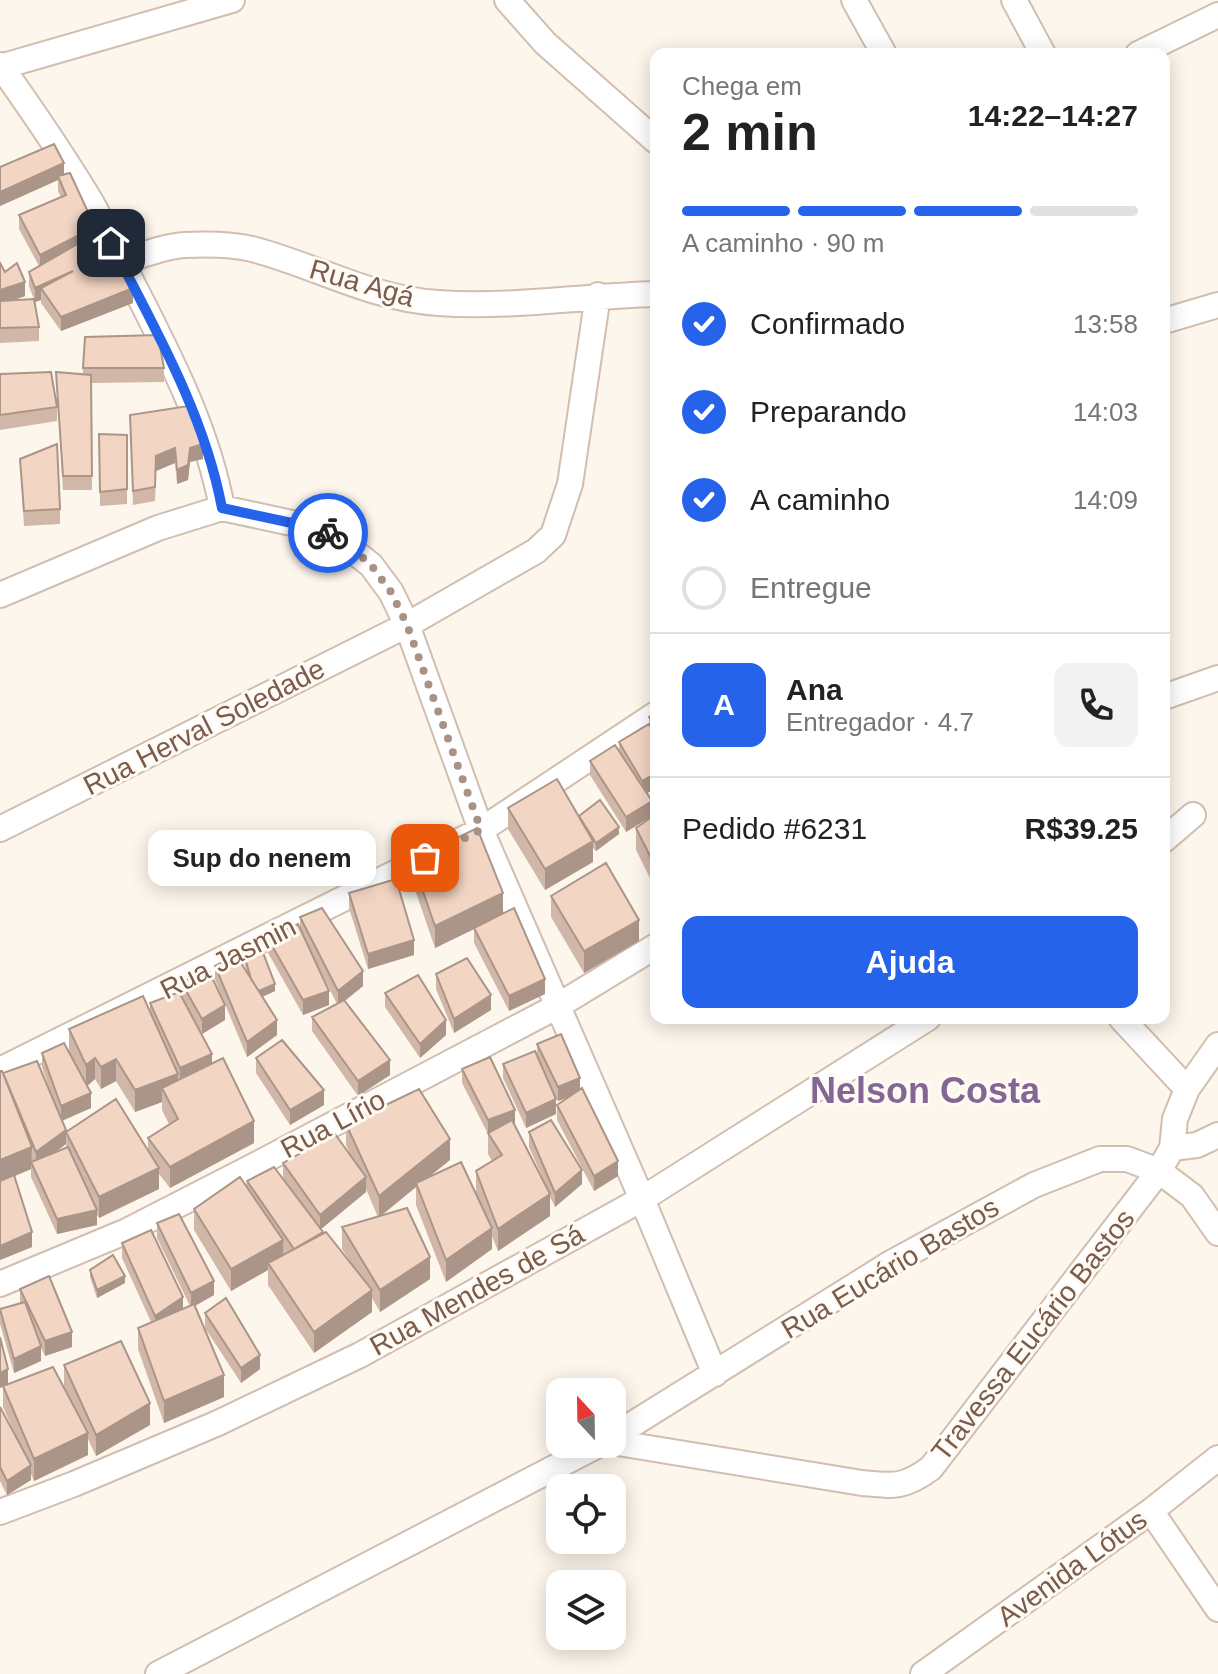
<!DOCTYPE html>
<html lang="pt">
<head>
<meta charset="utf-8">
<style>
	:root { --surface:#fff; --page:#f2f2f2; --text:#222; --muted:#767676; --line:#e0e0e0; --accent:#2563eb }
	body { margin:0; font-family:Helvetica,sans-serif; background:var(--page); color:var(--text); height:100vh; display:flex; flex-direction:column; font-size:30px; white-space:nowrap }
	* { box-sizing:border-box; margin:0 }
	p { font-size:26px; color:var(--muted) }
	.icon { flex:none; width:44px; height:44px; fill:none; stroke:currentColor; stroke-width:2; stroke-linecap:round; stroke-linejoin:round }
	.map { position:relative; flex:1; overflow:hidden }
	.side { position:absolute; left:650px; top:48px; width:520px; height:976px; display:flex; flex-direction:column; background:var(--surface); border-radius:16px; box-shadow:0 4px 20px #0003 }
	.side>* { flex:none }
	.needle { width:52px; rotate:338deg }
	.controls { position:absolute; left:546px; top:1378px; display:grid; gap:16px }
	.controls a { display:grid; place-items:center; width:80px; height:80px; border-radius:16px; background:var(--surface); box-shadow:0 4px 20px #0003; font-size:40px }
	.pin { position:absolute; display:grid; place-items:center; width:68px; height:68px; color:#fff; margin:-34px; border-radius:16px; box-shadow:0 4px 12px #0006 }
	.courier { position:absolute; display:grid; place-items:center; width:80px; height:80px; margin:-40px; border:6px solid #2563eb; border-radius:50%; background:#fff; color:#222; box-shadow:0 2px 10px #0007 }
	.bubble { position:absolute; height:56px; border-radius:16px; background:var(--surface); box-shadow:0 4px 20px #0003; font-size:26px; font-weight:600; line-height:56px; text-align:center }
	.overview em { font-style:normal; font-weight:600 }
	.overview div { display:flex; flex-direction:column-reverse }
	.overview { display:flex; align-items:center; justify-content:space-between; height:136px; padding:0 32px }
	h1 { font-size:52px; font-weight:600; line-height:60px }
	.bar { display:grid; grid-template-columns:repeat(4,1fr); gap:12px 8px; align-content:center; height:96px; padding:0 32px }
	.bar i { height:10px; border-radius:6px; background:var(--line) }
	.bar .on { background:var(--accent) }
	.bar p { grid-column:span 4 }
	.line { display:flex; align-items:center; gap:20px; padding:0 32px; border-top:2px solid var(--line) }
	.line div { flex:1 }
	.round { display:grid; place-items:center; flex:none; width:84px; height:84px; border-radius:16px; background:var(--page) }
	ol { padding:0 32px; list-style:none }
	li { display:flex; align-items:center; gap:24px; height:88px }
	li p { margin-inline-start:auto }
	li .icon { padding:8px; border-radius:50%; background:var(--accent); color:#fff; stroke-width:4 }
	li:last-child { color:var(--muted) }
	li i { width:44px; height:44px; border:4px solid var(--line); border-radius:50% }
	.cta { display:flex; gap:16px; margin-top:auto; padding:16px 32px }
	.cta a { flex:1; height:92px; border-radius:16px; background:var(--accent); color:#fff; font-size:32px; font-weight:600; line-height:92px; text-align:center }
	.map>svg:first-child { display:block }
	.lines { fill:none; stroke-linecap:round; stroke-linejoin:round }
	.street-casing { stroke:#d1beb0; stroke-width:28 }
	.street { stroke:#fff; stroke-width:24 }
	.wall { fill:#d1b7a8; fill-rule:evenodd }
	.shaded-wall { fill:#aa9588 }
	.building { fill:#f3d5c3; stroke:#aa9588; stroke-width:2 }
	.done { stroke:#a89285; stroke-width:8; stroke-dasharray:0 14.4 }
	.route { stroke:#2563eb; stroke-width:10 }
	.labels { text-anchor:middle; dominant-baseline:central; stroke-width:6; stroke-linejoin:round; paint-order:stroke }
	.street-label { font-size:28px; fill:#7a5c4d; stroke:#fffaf3 }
	.district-label { font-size:36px; font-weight:bold; fill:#846695; stroke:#fffaf3 }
</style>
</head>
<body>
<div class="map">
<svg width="1218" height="1674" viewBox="0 0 1218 1674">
	<rect width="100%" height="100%" fill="#fdf6ec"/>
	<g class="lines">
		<defs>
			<path id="street" d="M507 0 545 43 656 141
				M854 0 884 54
				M1014 0 1043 54
				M1138 54 1218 15
				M0 65C32 110 63 155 91 202 108 232 122 264 138 294 173 363 208 432 222 508
				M0 67 232 0
				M121 262C141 256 164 246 185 245 207 244 231 244 252 249 314 265 372 299 438 303 511 308 583 296 656 294
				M1164 321 1218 305
				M0 595 158 528 222 508 315 528 334 536 371 565 391 592 407 625 481 830 642 1199 715 1374
				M1164 697 1218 678
				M0 829 407 625 536 551 553 535 570 484 598 295
				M1164 840 1193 815
				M1121 1018 1187 1089 1175 1119 1172 1148
				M0 1070 481 830 656 714
				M1187 1089 1218 1045
				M1172 1148 1197 1145 1218 1135
				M0 1284 127 1231 244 1171 556 1007 656 946
				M612 1437 891 1263 1034 1185 1100 1159H1127L1159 1171 1172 1148
				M612 1442 862 1483C894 1486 904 1488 931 1468L1159 1171 1192 1196 1218 1233
				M1151 1511 1218 1609
				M0 1512 74 1484 218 1423 360 1355 642 1199 928 1018
				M158 1674 600 1444
				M923 1674 1151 1511 1218 1458"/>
		</defs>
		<!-- street casing -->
		<use href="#street" class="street-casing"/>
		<!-- street -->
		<use href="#street" class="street"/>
	</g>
	<!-- wall -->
	<path class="wall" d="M0 167 64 175 133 303 61 331 41 303V300L35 302 29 286V272L39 266 19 229V215L61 197 58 191V180L0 206Z
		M0 263 5 272 25 296 14 300 39 327V341L0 343Z
		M83 368H164V382L91 383 92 490H63L56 372 83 374Z
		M0 374 57 407V421L0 430Z
		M130 415 203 459 190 462 188 480 177 484 175 463 156 471 155 501 133 505Z
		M99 434 127 435V504L100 506Z
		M20 459 60 509V524L24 526Z
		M656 712V788L647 793 652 816 626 832 590 775V761L619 750V742L649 724V717Z
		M508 808 579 816 619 834 596 851 593 848V862L545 890 508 829Z
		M656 814V890L636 850V828Z
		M412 860 545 994 509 1011 474 943V929L435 948 412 881Z
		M349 893 414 955 368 969 349 908Z
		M551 896 639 941 584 973 551 917Z
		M300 917 363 986 345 1001 390 1075 358 1096 312 1031V1017L337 1004 314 958 329 1005 303 1015 267 951V937L300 930Z
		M244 954 275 991 262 997 277 1035 247 1057 215 980V966L247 973 244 961Z
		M436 974 491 1010 454 1033 436 989Z
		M181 982 225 1020 202 1034 187 1008 212 1064 254 1143 170 1188 159 1174V1189L99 1218 97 1215V1225L57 1234 31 1177V1169L15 1176 32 1247 0 1260V1071L57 1110 42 1067V1053L76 1065 69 1051V1029L150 1012V1003L181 996ZM95 1079 101 1089 116 1081 135 1112 162 1102V1110L169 1124 148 1138V1150L66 1132V1148L55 1152 66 1144 62 1121 91 1108 87 1086Z
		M385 993 446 1035 420 1058 385 1007Z
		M537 1044 580 1090 618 1176 594 1191 557 1120V1105L570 1097 558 1101 555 1097 556 1114 526 1128 503 1078V1064L537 1055Z
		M256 1058 324 1105 290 1125 256 1073Z
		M462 1069 515 1125H514L545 1183 529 1147V1132L582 1184 555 1207 550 1197V1216L498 1251 492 1236V1249L446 1282 416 1205V1187L381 1216 430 1279 380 1312 372 1298V1312L314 1353 268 1285V1270L231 1291 194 1230V1209L247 1186V1181L283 1178V1163L351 1156 346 1145V1124L450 1160 429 1177 476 1192V1171L492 1161 488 1154V1134L462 1083ZM366 1189 378 1217 342 1227V1249L354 1267 323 1233 321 1229 366 1192Z
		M157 1223 214 1295 195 1306 224 1397 164 1423 138 1349V1328L151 1322 122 1258V1243L183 1309 190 1306 157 1238Z
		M90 1270 125 1283 97 1298 90 1277Z
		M20 1289 72 1347 45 1356 41 1348V1361L14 1373 0 1324V1309L20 1304Z
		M205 1313 260 1369 241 1383 205 1328Z
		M0 1337 7 1384 64 1386V1365L150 1425 96 1456 88 1439V1455L34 1481 31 1474V1480L7 1495 0 1481V1407L14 1432 3 1407V1386L0 1388Z"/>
	<!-- shaded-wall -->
	<path class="shaded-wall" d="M64 163V178L58 176V180L0 206V192Z
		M95 227V241L40 270V255Z
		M73 271 41 288V300L35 302V288Z
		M25 282V296L0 305V290Z
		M133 288V303L61 331V317Z
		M203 444V459L190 462 188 480 177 484V470L190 448Z
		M175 448V463L156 471 155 501 156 456Z
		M656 773V788L642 796V781Z
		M652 801V816L626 832V817Z
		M619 827V834L596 851V843Z
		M593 841V862L545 890V869Z
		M503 893V915L435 948V926Z
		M639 920V941L584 973V951Z
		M414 940V955L368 969V954Z
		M363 971V986L338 1006V991Z
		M545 979V994L509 1011V996Z
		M275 984V991L255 1000V993Z
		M329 991V1005L303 1015V1000Z
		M491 995V1010L454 1033V1019Z
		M225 1005V1020L202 1034V1019Z
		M277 1020V1035L247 1057V1042Z
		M446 1020V1035L420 1058V1044Z
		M212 1054V1068L180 1082V1068Z
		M95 1058V1079L86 1087V1065Z
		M116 1059V1081L101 1089V1067Z
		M390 1060V1075L358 1096V1081Z
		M178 1074V1096L162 1088V1102L135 1112V1090Z
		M580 1078V1093L558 1101V1087Z
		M324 1090V1105L290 1125V1110Z
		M91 1093V1108L61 1121V1106Z
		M556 1099V1114L526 1128V1113Z
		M515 1110V1125L488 1134V1120Z
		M254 1121V1143L170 1188V1167Z
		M66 1130V1144L36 1167V1152Z
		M450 1139V1160L417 1186 416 1183V1187L379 1217V1196Z
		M32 1147 31 1169 0 1182V1160Z
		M618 1161V1176L594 1191V1176Z
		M159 1168V1189L99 1218V1197Z
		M582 1170V1184L555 1207V1193Z
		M366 1177V1192L320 1230V1215Z
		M550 1194V1216L498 1251V1229Z
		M97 1210V1225L57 1234V1219Z
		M492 1228V1249L446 1282V1260Z
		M32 1232V1247L0 1260V1246Z
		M283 1240V1261L268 1263V1270L231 1291V1269Z
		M430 1257V1279L380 1312V1290Z
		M125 1276V1283L97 1298V1290Z
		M214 1281V1295L191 1308V1293Z
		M372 1290V1312L314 1353V1332Z
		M183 1297V1311L155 1331V1316Z
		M72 1332V1347L45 1356V1341Z
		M41 1346V1361L14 1373V1359Z
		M260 1355V1369L241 1383V1368Z
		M8 1369V1384L0 1388V1373Z
		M224 1375V1397L164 1423V1401Z
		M150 1403V1425L96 1456V1435Z
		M88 1433V1455L34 1481V1459Z
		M31 1465V1480L7 1495V1481Z"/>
	<!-- building -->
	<path class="building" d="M54 144 64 163 0 192V167Z
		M70 173 95 227 40 255 19 215 66 195 58 176Z
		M105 228 133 288 61 317 41 288 73 271 35 288 29 272Z
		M0 263 5 272 17 263 25 282 0 290Z
		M34 299 39 327 0 328V301Z
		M158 335 164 368H83L85 337Z
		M51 372 57 407 0 415V374Z
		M56 372 91 375 92 476H63Z
		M188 406 203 444 190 448 188 465 177 470 175 448 156 456 155 487 133 491 130 415Z
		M99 434 127 435V489L100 492Z
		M57 444 60 509 24 511 20 459Z
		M656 712V727L649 717Z
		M649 724 656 736V773L642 781 619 742Z
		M615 745 652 801 626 817 590 761Z
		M557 779 593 841 545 869 508 808Z
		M600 800 619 827 596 843 579 816Z
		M656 814V868L636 828Z
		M477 828 503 893 435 926 412 860Z
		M606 863 639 920 584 951 551 896Z
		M396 879 414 940 368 954 349 893Z
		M322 908 363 971 338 991 300 917Z
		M514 908 545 979 509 996 474 928Z
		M298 924 329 991 303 1000 267 937Z
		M260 945 275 984 259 991 251 979 244 954Z
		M236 955 277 1020 247 1042 215 966Z
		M467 958 491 995 454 1019 436 974Z
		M209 971 225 1005 202 1019 181 982Z
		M418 975 446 1020 420 1044 385 993Z
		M179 992 212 1054 180 1068 150 1003Z
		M143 996 178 1074 135 1090 116 1059 101 1067 95 1058 86 1065 69 1029Z
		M344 1000 390 1060 358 1081 312 1017Z
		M561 1034 580 1078 558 1087 537 1044Z
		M282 1040 324 1090 290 1110 256 1058Z
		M64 1043 91 1093 61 1106 42 1053Z
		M535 1051 556 1099 526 1113 503 1064Z
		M490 1057 515 1110 488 1120 462 1069Z
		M223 1058 254 1121 170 1167 148 1138 178 1119 162 1088Z
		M37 1061 66 1130 36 1152 3 1073Z
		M0 1071H2L32 1147 0 1160Z
		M582 1088 618 1161 594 1176 557 1105Z
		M419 1089 450 1139 379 1196 346 1124Z
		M116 1099 159 1168 99 1197 66 1132Z
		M512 1120 550 1194 498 1229 476 1171 502 1155 488 1133Z
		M551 1120 582 1170 555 1193 529 1132Z
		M335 1134 366 1177 320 1215 283 1163Z
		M68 1147 97 1210 57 1219 31 1162Z
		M461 1162 492 1228 446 1260 416 1183Z
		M274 1167 323 1232 294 1249 247 1181Z
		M14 1175 32 1232 0 1246V1181Z
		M240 1177 283 1240 231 1269 194 1209Z
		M407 1208 430 1257 380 1290 342 1227Z
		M179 1214 214 1281 191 1293 157 1223Z
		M151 1230 183 1297 155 1316 122 1243Z
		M326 1232 372 1290 314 1332 268 1263Z
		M113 1255 125 1276 97 1290 90 1270Z
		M49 1276 72 1332 45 1341 20 1289Z
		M226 1298 260 1355 241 1368 205 1313Z
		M25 1302 41 1346 14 1359 0 1309Z
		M194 1304 224 1375 164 1401 138 1328Z
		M0 1337 8 1369 0 1373Z
		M121 1341 150 1403 96 1435 64 1365Z
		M53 1367 88 1433 34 1459 3 1386Z
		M0 1407 31 1465 7 1481 0 1467Z"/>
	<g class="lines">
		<!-- done -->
		<path class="done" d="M328 533 353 549 371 565 391 592 407 625 481 830 425 858"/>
		<!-- route -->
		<path class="route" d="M111 243C155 329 204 413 222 508L315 528 328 533"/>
	</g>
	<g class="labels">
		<!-- street labels -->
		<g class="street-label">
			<text transform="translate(362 283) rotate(16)">Rua Agá</text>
			<text transform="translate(204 727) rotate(-27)">Rua Herval Soledade</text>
			<text transform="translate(228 958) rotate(-27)">Rua Jasmin</text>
			<text transform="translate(333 1124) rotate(-28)">Rua Lírio</text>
			<text transform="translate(890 1268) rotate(-31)">Rua Eucário Bastos</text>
			<text transform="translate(477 1290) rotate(-29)">Rua Mendes de Sá</text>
			<text transform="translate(1033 1335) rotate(-52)">Travessa Eucário Bastos</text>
			<text transform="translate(1072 1568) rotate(-36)">Avenida Lótus</text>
		</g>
		<!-- district labels -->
		<g class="district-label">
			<text x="925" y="1090">Nelson Costa</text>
		</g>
	</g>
</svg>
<div class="controls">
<a><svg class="needle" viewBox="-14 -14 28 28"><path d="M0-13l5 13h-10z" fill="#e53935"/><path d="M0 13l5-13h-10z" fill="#767676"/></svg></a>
<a><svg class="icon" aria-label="locate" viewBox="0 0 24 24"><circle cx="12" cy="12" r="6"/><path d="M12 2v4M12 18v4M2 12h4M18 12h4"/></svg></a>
<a><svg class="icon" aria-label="layers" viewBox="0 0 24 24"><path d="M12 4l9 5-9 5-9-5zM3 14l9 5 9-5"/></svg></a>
</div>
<div class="pin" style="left:425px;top:858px;background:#ea580c"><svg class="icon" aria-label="bag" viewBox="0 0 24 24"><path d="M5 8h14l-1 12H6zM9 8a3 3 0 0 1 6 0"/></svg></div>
<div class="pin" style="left:111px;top:243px;background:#1f2937"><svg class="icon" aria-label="home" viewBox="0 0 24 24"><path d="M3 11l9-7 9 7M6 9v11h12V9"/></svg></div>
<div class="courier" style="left:328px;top:533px"><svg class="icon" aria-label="bike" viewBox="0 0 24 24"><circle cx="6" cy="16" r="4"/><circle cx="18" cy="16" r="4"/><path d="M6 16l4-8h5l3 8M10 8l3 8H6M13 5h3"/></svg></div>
<div class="bubble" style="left:148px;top:830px;width:228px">Sup do nenem</div>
<section class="side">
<div class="overview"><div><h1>2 min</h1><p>Chega em</p></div><em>14:22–14:27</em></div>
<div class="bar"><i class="on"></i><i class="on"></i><i class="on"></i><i></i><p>A caminho · 90 m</p></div>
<ol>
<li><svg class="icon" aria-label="check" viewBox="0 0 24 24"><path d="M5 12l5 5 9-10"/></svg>Confirmado<p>13:58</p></li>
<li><svg class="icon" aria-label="check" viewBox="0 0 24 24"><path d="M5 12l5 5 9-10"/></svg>Preparando<p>14:03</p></li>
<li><svg class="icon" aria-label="check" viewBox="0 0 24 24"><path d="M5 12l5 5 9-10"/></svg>A caminho<p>14:09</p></li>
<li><i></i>Entregue</li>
</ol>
<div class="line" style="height:144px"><b class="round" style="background:var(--accent);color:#fff">A</b><div><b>Ana</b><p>Entregador · 4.7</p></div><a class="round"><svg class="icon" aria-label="phone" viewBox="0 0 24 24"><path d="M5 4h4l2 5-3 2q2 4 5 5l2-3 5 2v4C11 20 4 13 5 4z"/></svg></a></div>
<div class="line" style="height:104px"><div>Pedido #6231</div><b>R$39.25</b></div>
<div class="cta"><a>Ajuda</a></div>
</section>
</div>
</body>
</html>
